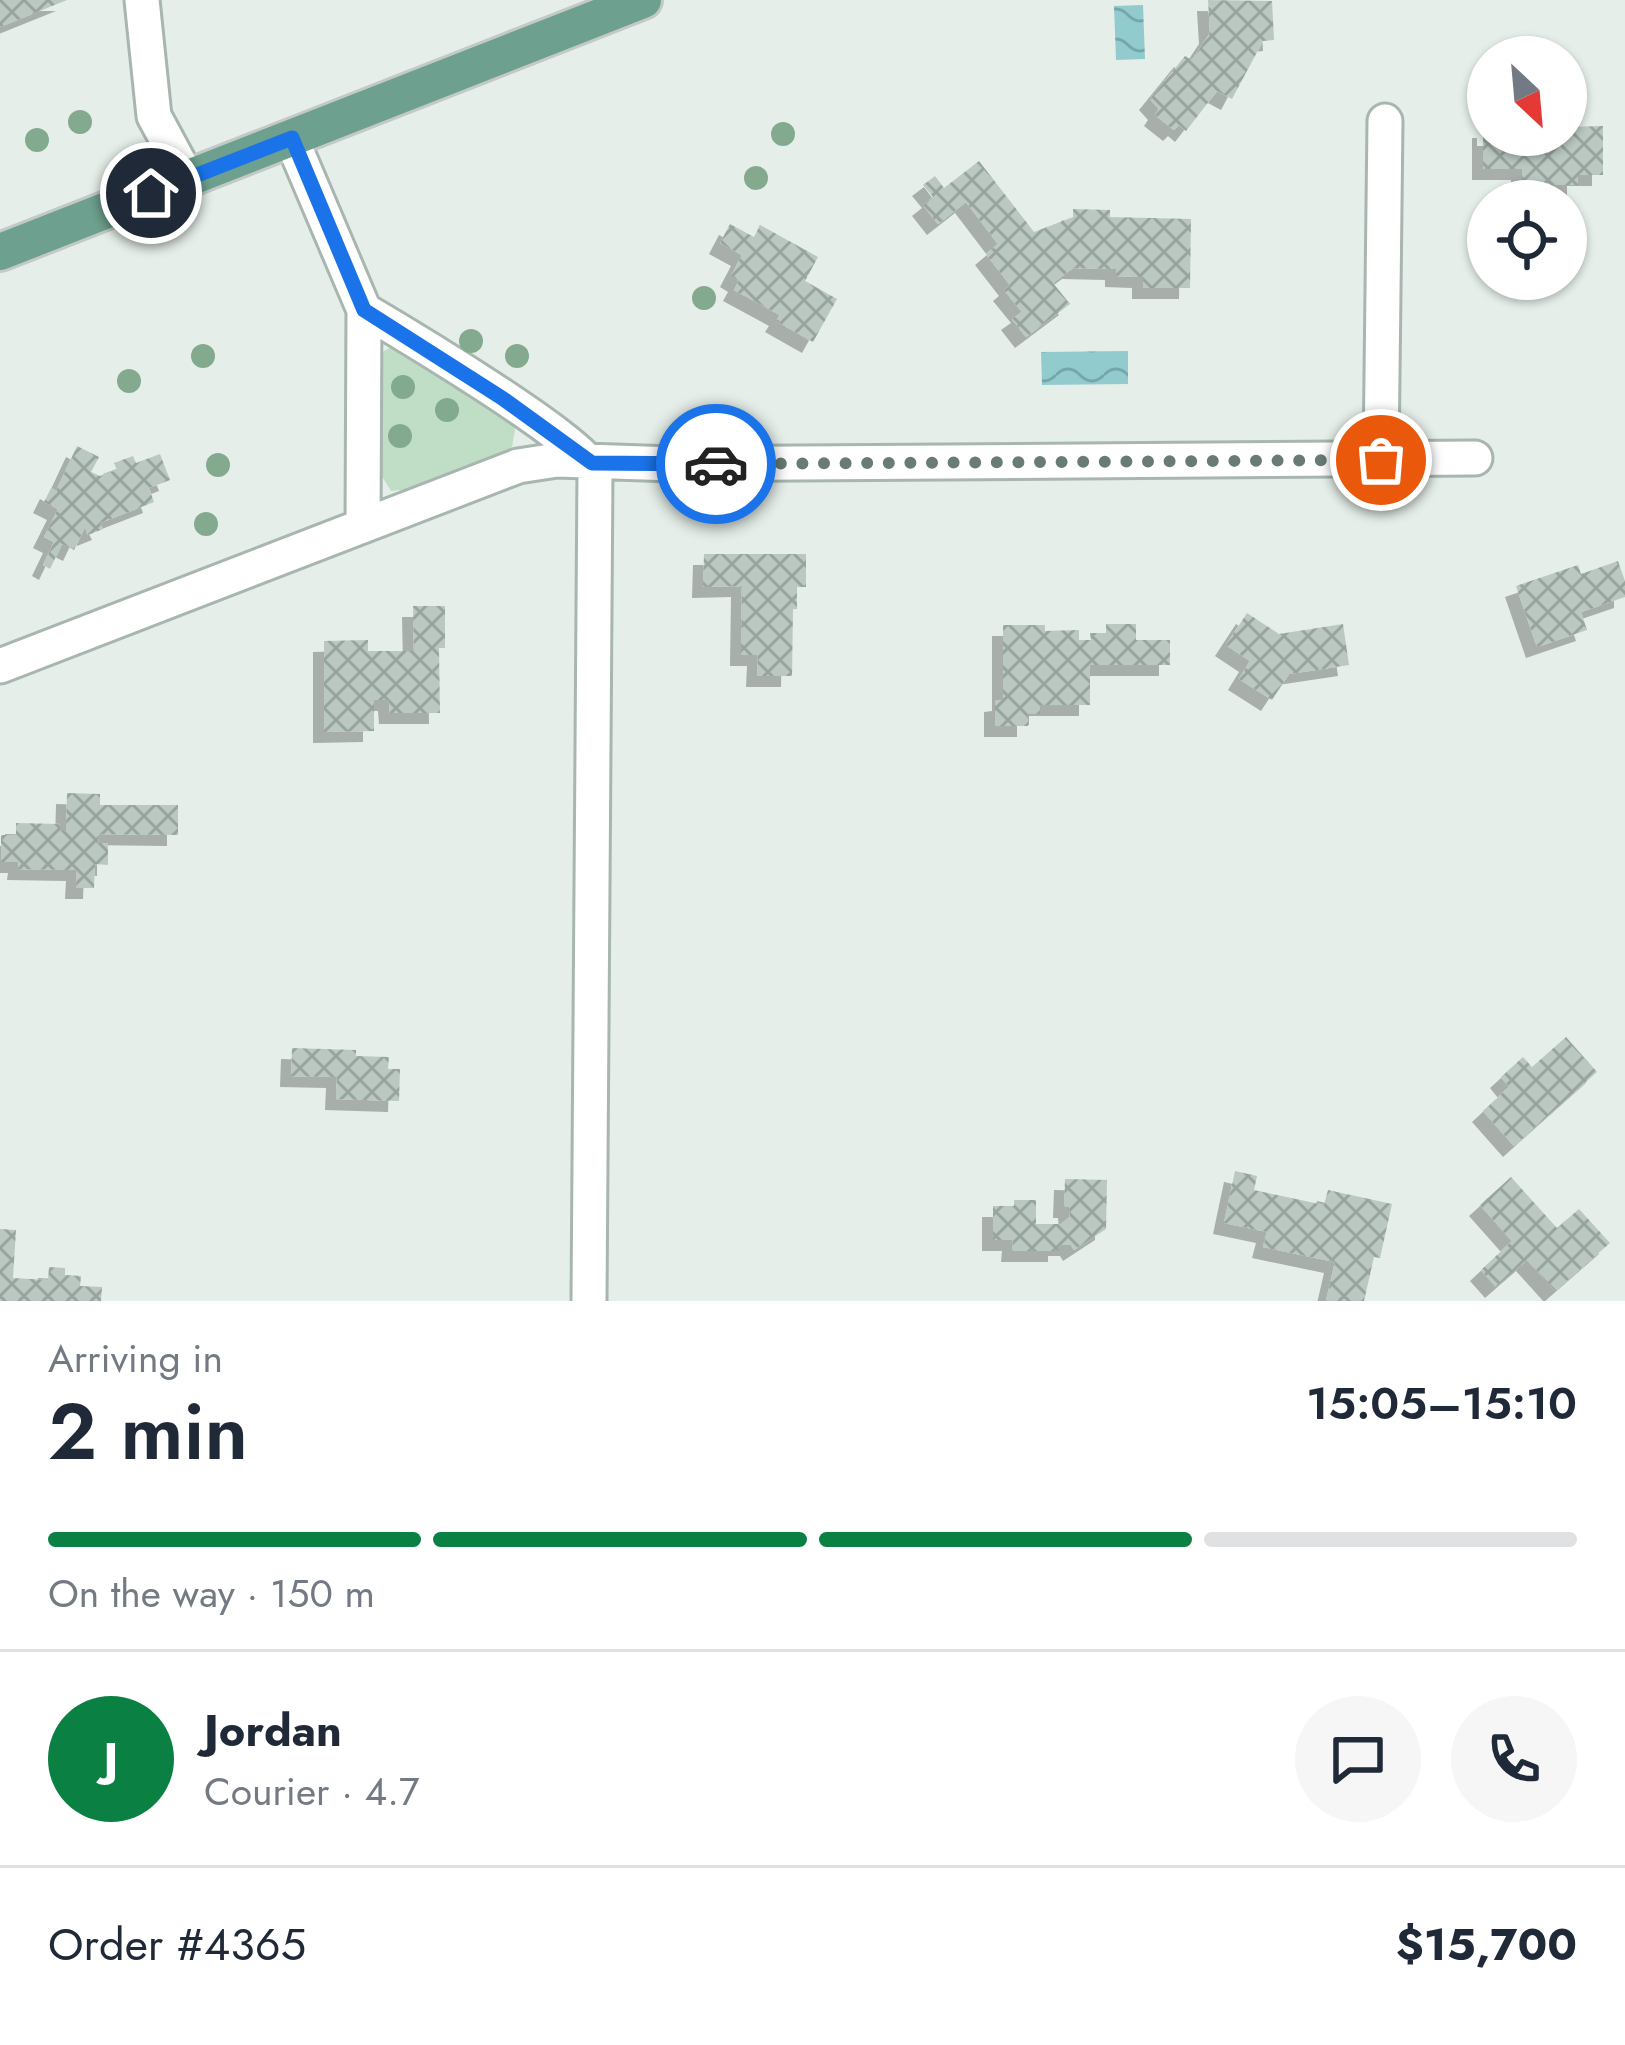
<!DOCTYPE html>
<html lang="en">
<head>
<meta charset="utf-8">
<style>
	:root { --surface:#fff; --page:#f6f6f7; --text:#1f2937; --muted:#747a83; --line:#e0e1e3; --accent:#0b8043 }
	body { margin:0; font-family:Jost,sans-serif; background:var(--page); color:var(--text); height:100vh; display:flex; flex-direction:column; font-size:45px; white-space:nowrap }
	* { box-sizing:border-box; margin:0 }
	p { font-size:39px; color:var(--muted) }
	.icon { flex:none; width:66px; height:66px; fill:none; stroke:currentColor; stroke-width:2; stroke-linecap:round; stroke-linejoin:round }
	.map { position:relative; height:1301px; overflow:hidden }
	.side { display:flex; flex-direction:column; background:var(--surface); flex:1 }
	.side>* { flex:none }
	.needle { width:78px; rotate:154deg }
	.tools { position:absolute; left:1467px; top:36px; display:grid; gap:24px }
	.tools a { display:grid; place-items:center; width:120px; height:120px; border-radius:50%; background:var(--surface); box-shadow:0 3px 9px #0004; font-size:60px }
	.pin { position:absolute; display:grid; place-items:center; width:102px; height:102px; color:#fff; margin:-51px; border:6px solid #fff; border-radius:50%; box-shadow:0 3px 12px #0007 }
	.courier { position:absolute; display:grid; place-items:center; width:120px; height:120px; margin:-60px; border:9px solid #1a73e8; border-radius:50%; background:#fff; color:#222; box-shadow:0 3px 15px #0007 }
	.overview em { font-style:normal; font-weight:600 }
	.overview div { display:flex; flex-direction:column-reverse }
	.overview { display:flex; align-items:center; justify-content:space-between; height:204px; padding:0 48px }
	h1 { font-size:78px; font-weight:600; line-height:90px }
	.bar { display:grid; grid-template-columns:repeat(4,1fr); gap:18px 12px; align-content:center; height:144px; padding:0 48px }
	.bar i { height:15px; border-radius:9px; background:var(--line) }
	.bar .active { background:var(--accent) }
	.bar p { grid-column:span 4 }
	.line { display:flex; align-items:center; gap:30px; padding:0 48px; border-top:3px solid var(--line) }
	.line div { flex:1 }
	.round { display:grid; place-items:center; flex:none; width:126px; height:126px; border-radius:63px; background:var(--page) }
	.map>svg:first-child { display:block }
	.grass { fill:#c0ddc5 }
	.water { fill:url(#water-waves) }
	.building { fill:url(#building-cross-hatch); filter:url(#shadow) }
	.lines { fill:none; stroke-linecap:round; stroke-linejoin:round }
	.minor-casing { stroke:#a8b6af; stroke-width:39 }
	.primary-casing { stroke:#c2c9c6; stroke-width:42 }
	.minor { stroke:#fff; stroke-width:33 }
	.primary { stroke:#6da08e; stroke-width:36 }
	.tree { fill:#83aa8f }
	.done { stroke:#687c74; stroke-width:12; stroke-dasharray:0 21.6 }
	.route { stroke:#1a73e8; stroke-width:15 }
</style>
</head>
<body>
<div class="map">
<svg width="1625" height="1301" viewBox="0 0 1625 1301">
	<defs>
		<pattern id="water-waves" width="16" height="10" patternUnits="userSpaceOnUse" patternTransform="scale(3)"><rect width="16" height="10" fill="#91cbce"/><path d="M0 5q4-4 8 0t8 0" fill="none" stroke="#76a6a8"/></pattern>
		<pattern id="building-cross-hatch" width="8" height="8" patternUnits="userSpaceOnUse" patternTransform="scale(3)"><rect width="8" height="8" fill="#bbc8c2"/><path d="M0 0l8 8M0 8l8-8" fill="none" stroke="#98a49e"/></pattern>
		<filter id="shadow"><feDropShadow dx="-11" dy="11" stdDeviation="0" flood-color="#0004"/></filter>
	</defs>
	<rect width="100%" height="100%" fill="#e5eee9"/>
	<!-- grass -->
	<path class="grass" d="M391 347 507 418 515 429 512 447 499 456 409 489 391 491 380 473V362L384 351Z"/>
	<!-- water -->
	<path class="water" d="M1143 5 1145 59 1116 60 1114 6Z
		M1128 351V384L1042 385 1041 352Z"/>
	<!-- building -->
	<path class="building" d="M0 0H67L0 27Z
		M1208 0 1272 1 1274 40 1263 41 1232 99 1217 91 1186 131 1179 125 1174 130 1155 115 1159 109 1150 99 1185 56 1192 60 1210 33Z
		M1603 126V175H1578V185H1522V169H1483V127H1488V135H1566V127Z
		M979 161 1034 232 1073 217V209L1110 210V217L1191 219 1190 288H1143V277L1116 276V269L1073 268 1053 283 1070 304 1026 337 1012 319 1022 312 1004 290 1010 285 986 254 998 244 966 202 938 224 923 205 933 197 923 185 935 176 944 188Z
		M730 224 754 237 760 225 818 257 805 281 837 299 813 342 776 321 780 315 734 290 739 281 731 276 742 255 720 243Z
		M77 446 99 457 91 472 100 476 117 470 114 463 133 456 136 463 160 454 170 480 149 488 154 502 100 523 103 529 88 535 85 527 74 550 62 544 50 569 43 565 54 542 44 537 58 509 44 502 51 488 56 491Z
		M704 554H806V587H797V609H793L792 676H757L758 655H741L742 586 703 587Z
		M1618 561 1625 581V597L1581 612 1587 630 1537 647 1516 586 1578 565 1581 574Z
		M413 606H445V648H439L440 713H390L389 700H374V731L324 732V641L368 640V651H414Z
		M1247 613 1279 634 1343 624 1349 665 1289 674 1272 700 1239 679 1250 661 1226 645Z
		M1106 624H1136V640H1170V665H1090V705H1040V714H1028V726H995V701L1003 700V625H1045V631L1079 630V640H1091L1090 633H1106Z
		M67 793 100 794V805H178V835L99 834 98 843H108V865L95 864 94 888H76L77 870 18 869 19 862H1V835H16V823L60 824V831H66Z
		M1566 1037 1597 1072 1514 1146 1483 1111 1509 1087 1501 1077 1523 1057 1532 1067Z
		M292 1048 356 1050V1056L389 1057 388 1069H400L399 1101 336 1099 337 1077 291 1076Z
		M1235 1171 1257 1176 1254 1190 1324 1205 1328 1190 1392 1204 1380 1258 1374 1257 1364 1301H1326L1335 1262 1263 1247 1267 1232 1224 1223Z
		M1511 1177 1557 1228 1579 1209 1610 1243 1555 1291 1527 1260 1496 1287 1481 1270 1512 1241 1480 1205Z
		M1065 1179 1107 1180 1106 1229 1074 1250 1071 1245H1059V1251H1012L1013 1240H993V1206H1014V1200H1036V1224H1061L1070 1217 1069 1207H1064Z
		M0 1229 16 1230 13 1278 48 1280 49 1267 65 1268V1275L81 1276 80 1286 102 1287 101 1301H0Z"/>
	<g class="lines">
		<defs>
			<path id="minor" d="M142 0 154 116 188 179
				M291 138 364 310 363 526
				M364 310C403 333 582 440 595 471L589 1301
				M1381 460 1385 121
				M0 666 518 466 557 460 673 464 1475 458"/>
			<path id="primary" d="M0 252 643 0"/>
		</defs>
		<!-- minor casing -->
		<use href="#minor" class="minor-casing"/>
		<!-- primary casing -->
		<use href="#primary" class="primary-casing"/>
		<!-- minor -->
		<use href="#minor" class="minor"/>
		<!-- primary -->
		<use href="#primary" class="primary"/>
	</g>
	<!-- trees -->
	<g class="tree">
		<circle cx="80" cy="122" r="12"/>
		<circle cx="783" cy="134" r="12"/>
		<circle cx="37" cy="140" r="12"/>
		<circle cx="756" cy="178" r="12"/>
		<circle cx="704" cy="298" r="12"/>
		<circle cx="471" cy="341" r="12"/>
		<circle cx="203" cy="356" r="12"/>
		<circle cx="517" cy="356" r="12"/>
		<circle cx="129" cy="381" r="12"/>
		<circle cx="403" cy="387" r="12"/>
		<circle cx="447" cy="410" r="12"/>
		<circle cx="400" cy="436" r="12"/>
		<circle cx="218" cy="465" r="12"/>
		<circle cx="206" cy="524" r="12"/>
	</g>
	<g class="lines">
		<!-- done -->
		<path class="done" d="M716 464 1381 460"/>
		<!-- route -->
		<path class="route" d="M151 193 292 138 364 310 502 398 592 463 716 464"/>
	</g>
</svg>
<div class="tools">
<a><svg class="needle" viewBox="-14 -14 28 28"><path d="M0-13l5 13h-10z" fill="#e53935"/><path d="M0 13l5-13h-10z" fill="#747a83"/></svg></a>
<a><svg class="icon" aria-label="locate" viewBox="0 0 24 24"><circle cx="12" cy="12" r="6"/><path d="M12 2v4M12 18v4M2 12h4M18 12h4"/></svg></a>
</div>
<div class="pin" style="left:1381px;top:460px;background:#ea580c"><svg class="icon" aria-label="bag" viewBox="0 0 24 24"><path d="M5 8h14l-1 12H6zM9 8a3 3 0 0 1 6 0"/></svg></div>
<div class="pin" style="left:151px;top:193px;background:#1f2937"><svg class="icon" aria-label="home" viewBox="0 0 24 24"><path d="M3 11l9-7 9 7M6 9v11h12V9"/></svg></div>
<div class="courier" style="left:716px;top:464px"><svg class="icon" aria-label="car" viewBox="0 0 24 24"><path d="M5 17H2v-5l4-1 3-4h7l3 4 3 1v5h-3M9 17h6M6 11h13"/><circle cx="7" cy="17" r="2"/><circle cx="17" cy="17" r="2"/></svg></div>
</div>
<section class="side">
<div class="overview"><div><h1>2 min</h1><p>Arriving in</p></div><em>15:05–15:10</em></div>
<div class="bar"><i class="active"></i><i class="active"></i><i class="active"></i><i></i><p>On the way · 150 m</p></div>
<div class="line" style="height:216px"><b class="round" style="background:var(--accent);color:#fff">J</b><div><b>Jordan</b><p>Courier · 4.7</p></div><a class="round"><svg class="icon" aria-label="chat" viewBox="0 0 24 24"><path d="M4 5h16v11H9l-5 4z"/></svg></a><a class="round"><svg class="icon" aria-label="phone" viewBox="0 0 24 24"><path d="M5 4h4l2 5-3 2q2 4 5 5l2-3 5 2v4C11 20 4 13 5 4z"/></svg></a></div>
<div class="line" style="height:156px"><div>Order #4365</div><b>$15,700</b></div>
</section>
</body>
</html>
